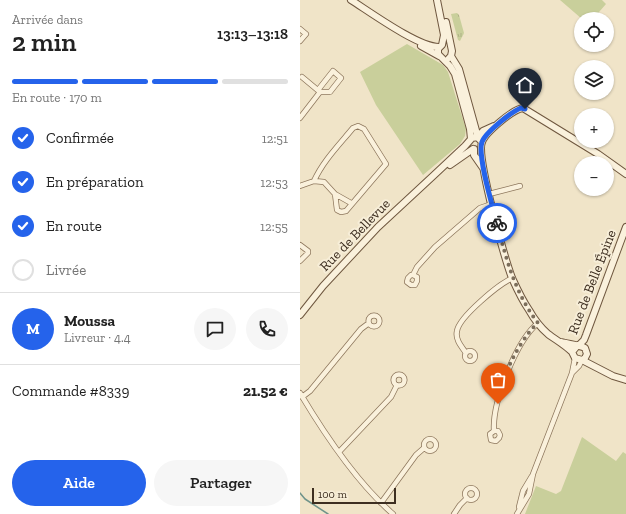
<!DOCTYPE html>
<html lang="fr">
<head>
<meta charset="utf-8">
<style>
	:root { --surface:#fff; --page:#f6f6f6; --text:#222; --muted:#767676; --line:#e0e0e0; --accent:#2563eb }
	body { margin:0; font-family:"Zilla Slab",serif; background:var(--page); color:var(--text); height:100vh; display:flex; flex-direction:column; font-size:15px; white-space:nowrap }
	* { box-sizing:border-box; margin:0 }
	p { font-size:13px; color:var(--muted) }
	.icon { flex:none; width:22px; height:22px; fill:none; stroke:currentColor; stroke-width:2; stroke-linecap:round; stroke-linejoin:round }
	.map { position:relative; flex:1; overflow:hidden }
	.panel { display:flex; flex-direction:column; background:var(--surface); width:300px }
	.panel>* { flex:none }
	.tools { position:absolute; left:274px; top:12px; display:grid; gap:8px }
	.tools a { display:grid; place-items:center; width:40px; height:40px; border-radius:50%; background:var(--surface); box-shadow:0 1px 3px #0004; font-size:20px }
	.scale { position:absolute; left:12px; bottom:10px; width:84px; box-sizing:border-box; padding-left:4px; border:2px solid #3d2e20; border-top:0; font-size:11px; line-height:14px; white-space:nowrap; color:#3d2e20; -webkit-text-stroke:3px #f7eed8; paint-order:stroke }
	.pin { position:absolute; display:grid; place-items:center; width:34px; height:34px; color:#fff; margin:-41px -17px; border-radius:50% 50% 50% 0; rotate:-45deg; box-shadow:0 0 4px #0007 }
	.pin .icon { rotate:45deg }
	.courier { position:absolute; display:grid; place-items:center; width:40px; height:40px; margin:-20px; border:3px solid #2563eb; border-radius:50%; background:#fff; color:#222; box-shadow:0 1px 5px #0007 }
	.headline em { font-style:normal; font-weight:600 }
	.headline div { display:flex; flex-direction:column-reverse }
	.headline { display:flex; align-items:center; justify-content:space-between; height:68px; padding:0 12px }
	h1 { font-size:26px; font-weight:600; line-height:30px }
	.bar { display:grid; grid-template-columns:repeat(4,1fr); gap:6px 4px; align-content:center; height:48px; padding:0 12px }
	.bar i { height:5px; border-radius:3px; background:var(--line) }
	.bar .on { background:var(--accent) }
	.bar p { grid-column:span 4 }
	.line { display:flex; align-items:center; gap:10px; padding:0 12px; border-top:1px solid var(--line) }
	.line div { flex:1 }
	.round { display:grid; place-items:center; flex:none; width:42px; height:42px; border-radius:21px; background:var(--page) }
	ol { padding:0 12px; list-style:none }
	li { display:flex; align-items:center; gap:12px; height:44px }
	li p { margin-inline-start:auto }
	li .icon { padding:4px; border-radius:50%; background:var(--accent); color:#fff; stroke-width:4 }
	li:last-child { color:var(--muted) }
	li i { width:22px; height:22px; border:2px solid var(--line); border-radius:50% }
	.action { display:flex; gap:8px; margin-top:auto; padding:8px 12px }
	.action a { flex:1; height:46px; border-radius:24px; background:var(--accent); color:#fff; font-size:16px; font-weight:600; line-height:46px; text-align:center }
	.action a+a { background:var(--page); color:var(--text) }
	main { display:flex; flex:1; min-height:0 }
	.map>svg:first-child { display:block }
	.grass { fill:url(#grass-tufts) }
	.park { fill:#c9cf9b }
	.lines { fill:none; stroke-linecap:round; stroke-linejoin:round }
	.stream { stroke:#6f938a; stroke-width:1.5 }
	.street-casing { stroke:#8d765c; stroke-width:6 }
	.secondary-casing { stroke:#6f573f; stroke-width:8 }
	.street { stroke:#faf1dc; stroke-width:4.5 }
	.secondary { stroke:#faf1dc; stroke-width:6 }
	.done { stroke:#7c6e5b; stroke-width:4; stroke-dasharray:0 7.2 }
	.route { stroke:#2563eb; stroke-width:5 }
	.labels { text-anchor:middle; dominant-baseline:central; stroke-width:4; stroke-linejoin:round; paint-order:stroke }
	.street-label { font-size:14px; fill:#3d2e20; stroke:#f7eed8 }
</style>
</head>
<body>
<main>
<section class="panel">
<div class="headline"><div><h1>2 min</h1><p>Arrivée dans</p></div><em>13:13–13:18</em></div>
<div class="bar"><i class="on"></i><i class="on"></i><i class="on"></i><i></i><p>En route · 170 m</p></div>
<ol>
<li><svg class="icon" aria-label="check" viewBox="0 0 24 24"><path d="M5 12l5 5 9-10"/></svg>Confirmée<p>12:51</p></li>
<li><svg class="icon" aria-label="check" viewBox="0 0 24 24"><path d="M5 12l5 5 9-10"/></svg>En préparation<p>12:53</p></li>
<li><svg class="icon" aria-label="check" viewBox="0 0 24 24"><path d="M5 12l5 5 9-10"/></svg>En route<p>12:55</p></li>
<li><i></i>Livrée</li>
</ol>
<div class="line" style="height:72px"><b class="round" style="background:var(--accent);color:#fff">M</b><div><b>Moussa</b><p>Livreur · 4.4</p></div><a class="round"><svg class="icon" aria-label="chat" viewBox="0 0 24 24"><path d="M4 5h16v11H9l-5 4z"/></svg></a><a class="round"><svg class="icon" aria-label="phone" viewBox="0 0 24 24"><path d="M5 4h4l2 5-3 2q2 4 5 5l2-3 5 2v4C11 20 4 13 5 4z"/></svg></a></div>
<div class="line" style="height:52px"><div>Commande #8339</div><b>21.52 €</b></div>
<div class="action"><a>Aide</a><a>Partager</a></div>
</section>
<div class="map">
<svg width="326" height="514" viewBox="0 0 326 514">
	<defs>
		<pattern id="grass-tufts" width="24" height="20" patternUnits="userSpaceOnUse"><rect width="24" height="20" fill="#c9cf9b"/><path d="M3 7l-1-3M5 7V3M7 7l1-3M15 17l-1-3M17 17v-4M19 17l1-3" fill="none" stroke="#aeb285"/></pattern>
	</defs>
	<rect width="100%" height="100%" fill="#f0e4c8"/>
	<!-- grass -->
	<path class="grass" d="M157 13 159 15 164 33 160 41 158 40 151 14Z"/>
	<!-- park -->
	<path class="park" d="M260 0H302L306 4 293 19H282Z
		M107 44 143 65 148 72 166 129 165 136 160 144 123 175 76 105 60 72Z
		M282 437 316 461 323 452 326 454V514H225L236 486 256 494 261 491Z"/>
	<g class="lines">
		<!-- stream -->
		<path class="stream" d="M0 493 5 499 28 514"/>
		<defs>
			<path id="street" d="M0 29 6 34 0 41
				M18 90 33 71 41 78 30 92H20
				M0 118 20 92 2 77
				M14 181 24 182 35 194 51 203
				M0 186 14 181C23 161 39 145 53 128L58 126 64 129 86 164 46 211 41 212 37 210 35 194
				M189 194 220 186
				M0 245 8 251V253L0 261
				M113 275 117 277V281L115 285H111L107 282 108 278 111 275H113L117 267 135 247 180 208 192 204
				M68.5 321a5.5 5.5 0 1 1 11 0a5.5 5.5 0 1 1-11 0Z
				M165 356a5 5 0 1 1 10 0a5 5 0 1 1-10 0Z
				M166 353C161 346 155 339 157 331 159 317 200 283 213 278
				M272 373 279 366 282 360
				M93.5 380a5.5 5.5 0 1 1 11 0a5.5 5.5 0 1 1-11 0Z
				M0 393C25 435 56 482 93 514
				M2 397 10 391 61 329 69 323
				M194 431H198L200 435 199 438 196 441 191 440 190 434 194 431C192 403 216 341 238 323
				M124 445a6 6 0 1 1 12 0a6 6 0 1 1-12 0Z
				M39 452 91 397 97 385
				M165 494a6 6 0 1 1 12 0a6 6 0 1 1-12 0Z
				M81 503 116 455 124 448
				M219 507 223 491 232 476
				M154 514 160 505 167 498
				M217 514 229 494 233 474 272 373 275 358"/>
			<path id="secondary" d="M51 0C70 12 118 47 139 47
				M137 0 144 35 142 45 138 49V54L150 66 155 74 170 129 171 139
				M146 22 152 51 151 56 149 58
				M121 46 139 56
				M151 56 159 69 177 134V137
				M177 137 183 131 194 126
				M174 149V155L183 168
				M150 165 173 149
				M0 315 23 286 78 227 133 176 165 146 172 138 177 137 182 142
				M261 342C268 344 280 345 285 348L287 354 285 358 282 360
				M279 345 284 340 286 335 326 227
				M277 346 272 352 275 358 282 360 313 376 326 380
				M272 352C265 345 256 340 248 334 241 328 234 319 229 310 222 300 217 289 212 278 205 259 176 157 182 142 185 133 213 109 223 108L298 154 326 174"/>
		</defs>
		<!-- street casing -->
		<use href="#street" class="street-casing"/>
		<!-- secondary casing -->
		<use href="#secondary" class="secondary-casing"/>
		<!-- street -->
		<use href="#street" class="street"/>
		<!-- secondary -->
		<use href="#secondary" class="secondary"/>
	</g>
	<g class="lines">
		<!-- done -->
		<path class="done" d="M197 223C206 259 215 293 238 323 226 333 211 359 206 374 203 383 201 394 198 404"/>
		<!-- route -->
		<path class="route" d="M197 223C193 208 177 155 182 142 185 133 211 112 221 108L225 109"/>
	</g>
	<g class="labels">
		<!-- street labels -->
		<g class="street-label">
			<text transform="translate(55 235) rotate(-46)">Rue de Bellevue</text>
			<text transform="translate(292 282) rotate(-69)">Rue de Belle Épine</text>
		</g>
	</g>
</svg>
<div class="tools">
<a><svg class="icon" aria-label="locate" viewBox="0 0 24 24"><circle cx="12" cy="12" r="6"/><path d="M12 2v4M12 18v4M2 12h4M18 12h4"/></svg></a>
<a><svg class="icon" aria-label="layers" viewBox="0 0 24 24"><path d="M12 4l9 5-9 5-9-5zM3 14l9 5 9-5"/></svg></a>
<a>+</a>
<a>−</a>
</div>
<div class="scale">100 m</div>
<div class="pin" style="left:198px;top:404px;background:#ea580c"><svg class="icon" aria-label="bag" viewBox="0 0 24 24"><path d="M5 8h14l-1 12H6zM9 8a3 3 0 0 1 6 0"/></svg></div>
<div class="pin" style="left:225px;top:109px;background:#1f2937"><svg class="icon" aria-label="home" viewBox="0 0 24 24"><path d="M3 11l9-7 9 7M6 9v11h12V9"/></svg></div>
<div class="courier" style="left:197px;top:223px"><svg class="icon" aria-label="bike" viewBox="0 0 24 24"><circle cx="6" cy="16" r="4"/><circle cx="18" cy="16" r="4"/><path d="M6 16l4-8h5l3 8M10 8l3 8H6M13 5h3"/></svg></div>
</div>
</main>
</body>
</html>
